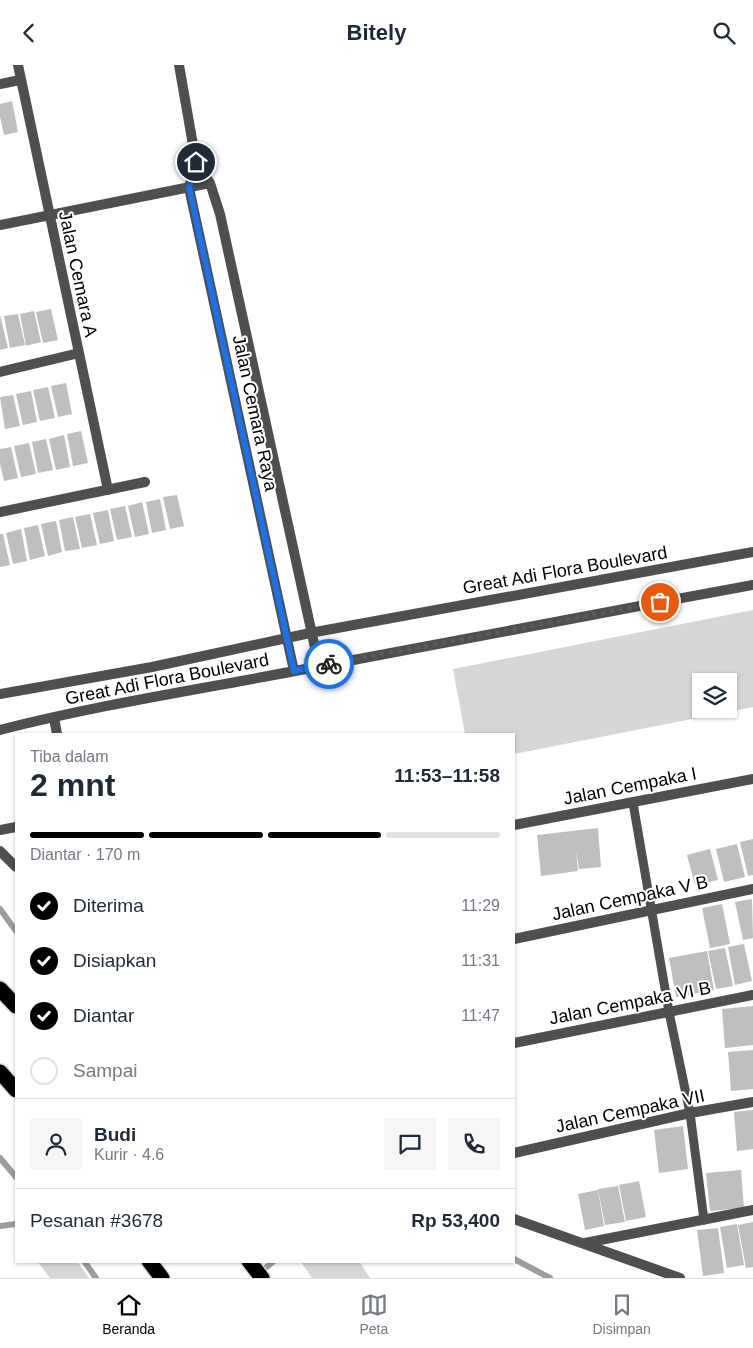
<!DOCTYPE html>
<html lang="id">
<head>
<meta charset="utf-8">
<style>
	:root { --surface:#fff; --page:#f6f6f7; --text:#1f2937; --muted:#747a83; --line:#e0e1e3; --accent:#000 }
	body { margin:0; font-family:Arial,sans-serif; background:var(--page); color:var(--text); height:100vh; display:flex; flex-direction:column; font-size:19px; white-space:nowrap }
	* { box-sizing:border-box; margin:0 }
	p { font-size:16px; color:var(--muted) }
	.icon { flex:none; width:28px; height:28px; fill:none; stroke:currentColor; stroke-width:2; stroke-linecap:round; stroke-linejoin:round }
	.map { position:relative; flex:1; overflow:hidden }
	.sheet { position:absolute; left:15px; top:668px; width:500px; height:530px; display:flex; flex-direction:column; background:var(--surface); border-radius:0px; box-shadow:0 1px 4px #0004 }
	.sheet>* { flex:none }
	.fabs { position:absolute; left:692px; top:608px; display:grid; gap:10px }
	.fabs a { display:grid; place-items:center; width:45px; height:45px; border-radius:0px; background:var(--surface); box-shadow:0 1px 4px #0004; font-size:25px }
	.pin { position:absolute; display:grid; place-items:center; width:42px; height:42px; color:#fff; margin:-21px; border:2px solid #fff; border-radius:50%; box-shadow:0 1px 5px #0007 }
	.courier { position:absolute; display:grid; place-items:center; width:50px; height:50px; margin:-25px; border:4px solid #1a73e8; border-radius:50%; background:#fff; color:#222; box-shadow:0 1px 6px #0007 }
	.head em { font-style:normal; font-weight:600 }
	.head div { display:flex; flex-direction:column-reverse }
	.head { display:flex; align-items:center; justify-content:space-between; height:85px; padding:0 15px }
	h1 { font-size:32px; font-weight:600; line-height:38px }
	.bar { display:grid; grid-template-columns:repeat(4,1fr); gap:8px 5px; align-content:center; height:60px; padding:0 15px }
	.bar i { height:6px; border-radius:4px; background:var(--line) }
	.bar .selected { background:var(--accent) }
	.bar p { grid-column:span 4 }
	.line { display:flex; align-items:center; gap:12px; padding:0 15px; border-top:1px solid var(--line) }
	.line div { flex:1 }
	.round { display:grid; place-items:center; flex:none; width:52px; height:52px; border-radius:0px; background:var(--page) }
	ol { padding:0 15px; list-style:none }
	li { display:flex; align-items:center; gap:15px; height:55px }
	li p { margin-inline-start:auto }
	li .icon { padding:5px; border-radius:50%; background:var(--accent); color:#fff; stroke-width:4 }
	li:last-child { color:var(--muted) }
	li i { width:28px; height:28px; border:2px solid var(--line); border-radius:50% }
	header { display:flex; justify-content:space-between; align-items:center; height:65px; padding:0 15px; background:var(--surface); font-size:22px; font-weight:600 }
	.tab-bar { display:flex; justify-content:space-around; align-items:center; height:70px; border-top:1px solid var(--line); background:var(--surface); font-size:14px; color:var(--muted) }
	.tab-bar a { display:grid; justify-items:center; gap:2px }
	.tab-bar .selected { color:var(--accent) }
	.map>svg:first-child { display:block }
	.green { fill:#d6d6d6; fill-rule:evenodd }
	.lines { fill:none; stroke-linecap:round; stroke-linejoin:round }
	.stream { stroke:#9d9d9d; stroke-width:6 }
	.building { fill:#bfbfbf }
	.highway-casing { stroke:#dbdbdb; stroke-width:18 }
	.lane { stroke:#4f4f4f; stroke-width:9 }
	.street { stroke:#4f4f4f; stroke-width:10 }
	.highway { stroke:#000; stroke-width:15 }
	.done { stroke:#595959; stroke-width:5; stroke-dasharray:0 9 }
	.route { stroke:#1a73e8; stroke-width:6 }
	.labels { text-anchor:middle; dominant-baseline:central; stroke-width:4; stroke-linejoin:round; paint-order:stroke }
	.street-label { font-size:18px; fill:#000; stroke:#fff }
</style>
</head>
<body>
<header><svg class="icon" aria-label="back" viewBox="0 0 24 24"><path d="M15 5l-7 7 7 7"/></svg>Bitely<svg class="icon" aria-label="search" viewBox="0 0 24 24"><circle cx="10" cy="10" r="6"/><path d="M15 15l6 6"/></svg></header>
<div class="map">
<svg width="753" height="1213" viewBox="0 0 753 1213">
	<rect width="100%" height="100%" fill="#fff"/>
	<!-- green -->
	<path class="green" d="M753 545V642L514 689V669H465L453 604ZM729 616V644H701V616Z
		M37 1196H77L89 1213H50Z
		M359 1196 370 1213H312L301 1197Z"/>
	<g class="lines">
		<!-- stream -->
		<path class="stream" d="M0 844 16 866
			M0 1093 16 1112
			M0 1161 16 1159
			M514 1194 550 1213
			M84 1196 96 1213
			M258 1209 274 1196"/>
	</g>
	<!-- building -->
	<path class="building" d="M12 36 18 67 4 70 0 52V39Z
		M51 244 58 275 43 278 36 247Z
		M34 246 41 277 26 281 20 249Z
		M18 249 25 280 10 283 4 251Z
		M0 250 8 283 0 285Z
		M66 318 72 349 58 352 51 321Z
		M48 322 55 353 40 356 33 325Z
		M31 326 37 357 23 360 16 329Z
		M13 330 20 361 5 364 0 332Z
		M81 366 88 398 73 401 67 369Z
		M64 370 70 402 56 405 49 374Z
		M46 374 53 405 38 408 32 377Z
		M29 378 36 409 21 412 14 381Z
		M11 382 18 413 4 416 0 399V384Z
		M177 430 184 461 170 464 163 432Z
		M160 434 166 465 152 468 146 437Z
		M142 437 149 469 135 472 128 441Z
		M125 441 132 472 117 475 110 444Z
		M108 445 114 476 100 479 93 448Z
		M90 449 97 480 82 483 75 452Z
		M73 452 80 484 65 486 59 455Z
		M56 456 62 487 48 491 41 459Z
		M38 460 45 491 30 495 24 463Z
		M21 464 27 496 13 499 6 468Z
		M0 469H3L10 500 0 502Z
		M598 763 601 802 579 804 576 786 578 806 541 811 537 770Z
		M753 774V810L748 811 740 777Z
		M737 779 745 812 724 817 716 784Z
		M710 784 718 815 695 820 687 790Z
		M752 834 753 873 743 875 735 837Z
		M722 839 730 879 710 883 702 843Z
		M744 879 752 916 735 920 728 882Z
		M725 883 733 921 716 924 708 886Z
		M707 886 714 925 676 932 669 893Z
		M753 941V980L725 983 722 944Z
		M753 985V1024L731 1026 728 987Z
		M753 1045V1084L737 1086 734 1047Z
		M683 1061 688 1104 659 1108 654 1065Z
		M741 1105 744 1143 710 1146 706 1108Z
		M639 1116 646 1152 626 1156 619 1120Z
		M618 1121 625 1157 605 1160 598 1124Z
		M598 1125 604 1161 585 1165 578 1129Z
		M753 1157V1202L746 1203 738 1160Z
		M737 1159 744 1200 727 1203 720 1162Z
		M718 1163 724 1208 703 1211 697 1165Z"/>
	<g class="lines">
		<defs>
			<path id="highway" d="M0 924 16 941
				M0 1007 16 1025
				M149 1196 162 1213
				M249 1196 262 1213"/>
		</defs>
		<!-- highway casing -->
		<use href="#highway" class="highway-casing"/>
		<!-- lane -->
		<path class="lane" d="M633 738 669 947 690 1048 704 1155"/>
		<!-- street -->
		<path class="street" d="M18 0 108 425
			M179 0 196 97 210 118 220 149 319 601
			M0 19 20 15
			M196 97 189 123 294 606
			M0 160 210 118
			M0 307 79 288
			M0 447 145 417
			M0 629 152 602 310 568 753 487
			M54 653 57 669
			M0 665C97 640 196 625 295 606 447 577 600 548 753 520
			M514 760 753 714
			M0 765 16 762
			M0 786 16 802
			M514 874 753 824
			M514 978 753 930
			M514 1088 690 1048 753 1037
			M514 1154 680 1213
			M585 1178 753 1145"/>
		<!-- highway -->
		<use href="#highway" class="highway"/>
	</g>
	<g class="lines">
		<!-- done -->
		<path class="done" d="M329 599 660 537"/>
		<!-- route -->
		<path class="route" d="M196 97 189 122 294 606 329 599"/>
	</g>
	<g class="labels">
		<!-- street labels -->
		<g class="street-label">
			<text transform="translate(78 209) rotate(78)">Jalan Cemara A</text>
			<text transform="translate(255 348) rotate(78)">Jalan Cemara Raya</text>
			<text transform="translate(565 505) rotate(-10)">Great Adi Flora Boulevard</text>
			<text transform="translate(167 614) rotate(-11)">Great Adi Flora Boulevard</text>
			<text transform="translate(630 721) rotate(-11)">Jalan Cempaka I</text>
			<text transform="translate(630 833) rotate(-12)">Jalan Cempaka V B</text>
			<text transform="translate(630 938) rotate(-11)">Jalan Cempaka VI B</text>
			<text transform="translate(630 1046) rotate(-12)">Jalan Cempaka VII</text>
		</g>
	</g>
</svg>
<div class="fabs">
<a><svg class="icon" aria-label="layers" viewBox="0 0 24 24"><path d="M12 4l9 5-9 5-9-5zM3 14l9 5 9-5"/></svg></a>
</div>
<div class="pin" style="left:660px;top:537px;background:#ea580c"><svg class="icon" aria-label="bag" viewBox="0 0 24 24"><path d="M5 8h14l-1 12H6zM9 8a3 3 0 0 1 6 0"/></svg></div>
<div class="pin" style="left:196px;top:97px;background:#1f2937"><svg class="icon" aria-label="home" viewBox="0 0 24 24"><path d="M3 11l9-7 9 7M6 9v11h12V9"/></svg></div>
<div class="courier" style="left:329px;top:599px"><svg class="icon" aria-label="bike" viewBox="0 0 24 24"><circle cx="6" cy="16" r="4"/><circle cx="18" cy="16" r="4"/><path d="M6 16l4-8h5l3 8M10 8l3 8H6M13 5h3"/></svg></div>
<section class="sheet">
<div class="head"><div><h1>2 mnt</h1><p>Tiba dalam</p></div><em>11:53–11:58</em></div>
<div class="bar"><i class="selected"></i><i class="selected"></i><i class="selected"></i><i></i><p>Diantar · 170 m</p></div>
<ol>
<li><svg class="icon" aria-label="check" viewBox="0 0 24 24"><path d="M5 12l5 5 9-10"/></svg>Diterima<p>11:29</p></li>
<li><svg class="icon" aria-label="check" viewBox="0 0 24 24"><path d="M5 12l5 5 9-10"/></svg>Disiapkan<p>11:31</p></li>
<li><svg class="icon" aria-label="check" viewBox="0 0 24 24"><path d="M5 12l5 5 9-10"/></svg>Diantar<p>11:47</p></li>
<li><i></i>Sampai</li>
</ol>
<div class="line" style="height:90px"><a class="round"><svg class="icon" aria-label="person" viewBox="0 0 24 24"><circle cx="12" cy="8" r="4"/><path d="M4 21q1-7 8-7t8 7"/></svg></a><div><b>Budi</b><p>Kurir · 4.6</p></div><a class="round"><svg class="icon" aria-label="chat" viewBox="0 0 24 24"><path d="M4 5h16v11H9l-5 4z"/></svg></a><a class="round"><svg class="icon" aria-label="phone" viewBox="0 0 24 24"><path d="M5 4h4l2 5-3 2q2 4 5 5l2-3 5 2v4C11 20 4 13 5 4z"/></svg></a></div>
<div class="line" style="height:65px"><div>Pesanan #3678</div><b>Rp 53,400</b></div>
</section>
</div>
<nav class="tab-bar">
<a class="selected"><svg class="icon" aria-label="home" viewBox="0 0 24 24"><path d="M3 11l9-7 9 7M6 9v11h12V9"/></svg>Beranda</a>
<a><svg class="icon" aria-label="map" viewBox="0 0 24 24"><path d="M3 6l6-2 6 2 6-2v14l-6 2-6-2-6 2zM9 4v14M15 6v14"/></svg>Peta</a>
<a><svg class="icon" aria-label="saved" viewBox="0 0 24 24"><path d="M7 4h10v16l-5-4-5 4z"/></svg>Disimpan</a>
</nav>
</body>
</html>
